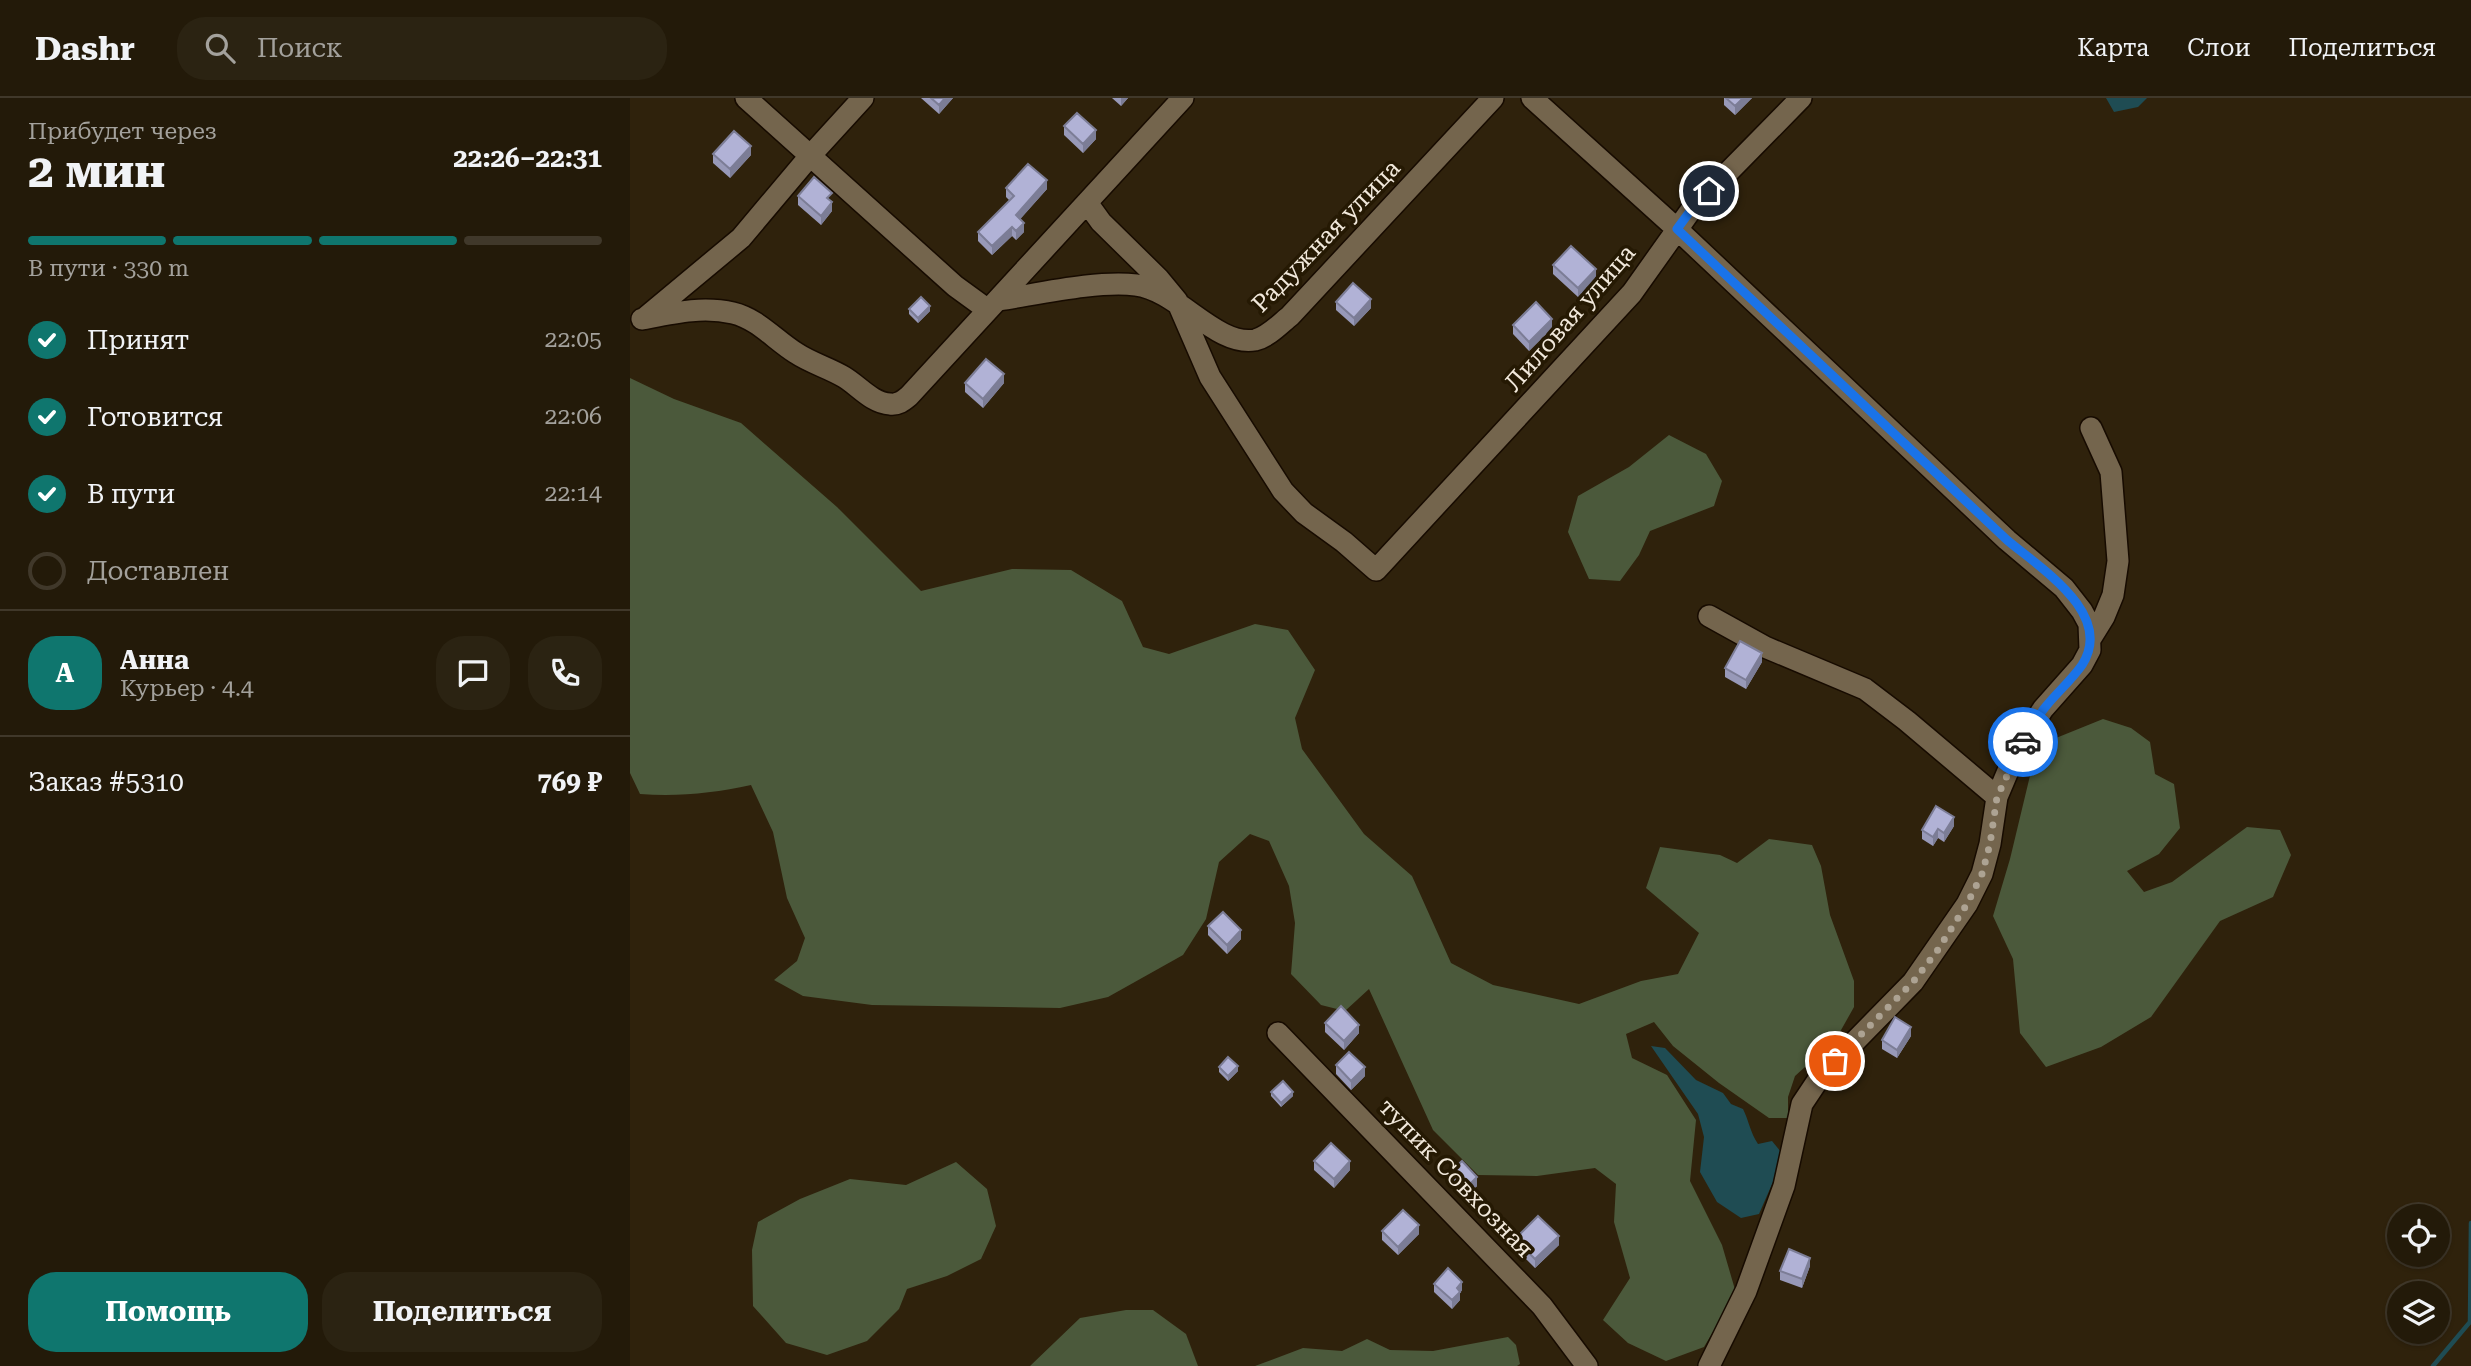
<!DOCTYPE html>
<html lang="ru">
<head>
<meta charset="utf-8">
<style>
	:root { --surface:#231a09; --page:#2b2312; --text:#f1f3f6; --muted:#a3a19c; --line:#40382a; --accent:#0f766e }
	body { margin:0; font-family:"Roboto Serif",serif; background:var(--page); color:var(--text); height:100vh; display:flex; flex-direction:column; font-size:26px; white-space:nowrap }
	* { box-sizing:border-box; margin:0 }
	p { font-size:23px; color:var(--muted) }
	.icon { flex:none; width:38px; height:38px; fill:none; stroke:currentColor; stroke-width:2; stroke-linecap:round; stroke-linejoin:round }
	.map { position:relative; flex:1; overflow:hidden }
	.drawer { display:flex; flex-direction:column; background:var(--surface); width:630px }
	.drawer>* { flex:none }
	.fabs { position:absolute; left:1757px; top:1106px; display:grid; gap:14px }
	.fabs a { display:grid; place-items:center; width:63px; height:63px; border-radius:50%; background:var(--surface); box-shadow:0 2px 5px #0004,0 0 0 2px var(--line); font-size:35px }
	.pin { position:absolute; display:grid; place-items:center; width:60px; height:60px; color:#fff; margin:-30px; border:4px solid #fff; border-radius:50%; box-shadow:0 2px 7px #0007 }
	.courier { position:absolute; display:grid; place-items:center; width:70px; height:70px; margin:-35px; border:5px solid #1a73e8; border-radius:50%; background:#fff; color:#222; box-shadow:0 2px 9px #0007 }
	.head em { font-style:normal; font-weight:700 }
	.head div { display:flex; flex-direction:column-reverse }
	.head { display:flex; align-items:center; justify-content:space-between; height:119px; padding:0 28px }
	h1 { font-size:46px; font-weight:700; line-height:52px }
	.bar { display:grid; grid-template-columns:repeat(4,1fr); gap:10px 7px; align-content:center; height:84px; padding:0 28px }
	.bar i { height:9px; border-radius:5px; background:var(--line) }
	.bar .current { background:var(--accent) }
	.bar p { grid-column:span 4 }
	.line { display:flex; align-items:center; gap:18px; padding:0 28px; border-top:2px solid var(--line) }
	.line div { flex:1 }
	.round { display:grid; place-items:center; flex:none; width:74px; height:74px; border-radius:28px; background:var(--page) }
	ol { padding:0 28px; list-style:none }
	li { display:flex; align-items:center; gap:21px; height:77px }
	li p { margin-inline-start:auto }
	li .icon { padding:7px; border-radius:50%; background:var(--accent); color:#fff; stroke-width:4 }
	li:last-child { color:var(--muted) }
	li i { width:38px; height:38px; border:4px solid var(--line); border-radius:50% }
	.action { display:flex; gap:14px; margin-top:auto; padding:14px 28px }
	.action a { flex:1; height:80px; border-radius:28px; background:var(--accent); color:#fff; font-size:28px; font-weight:700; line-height:80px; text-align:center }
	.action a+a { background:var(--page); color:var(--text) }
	header { display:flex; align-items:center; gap:42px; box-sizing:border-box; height:98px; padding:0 35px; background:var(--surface); border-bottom:2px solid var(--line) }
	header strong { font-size:33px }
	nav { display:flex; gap:38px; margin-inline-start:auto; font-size:24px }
	.search { width:490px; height:63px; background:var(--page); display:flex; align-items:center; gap:18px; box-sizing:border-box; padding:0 24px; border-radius:28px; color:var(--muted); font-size:26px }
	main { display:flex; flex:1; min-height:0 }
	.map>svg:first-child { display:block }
	.forest { fill:#4b593b }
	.water { fill:#1f4c53 }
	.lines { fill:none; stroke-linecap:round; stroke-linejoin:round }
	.stream { stroke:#1f4c53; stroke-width:4.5 }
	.minor-casing { stroke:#170b00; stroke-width:24 }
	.minor { stroke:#74654d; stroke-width:21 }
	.wall { fill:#9899b8 }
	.shaded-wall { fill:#7c7d96 }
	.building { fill:#b1b2d6; stroke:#7c7d96; stroke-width:2 }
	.done { stroke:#ada393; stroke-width:7; stroke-dasharray:0 12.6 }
	.route { stroke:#1a73e8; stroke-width:9 }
	.labels { text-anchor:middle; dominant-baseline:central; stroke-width:7; stroke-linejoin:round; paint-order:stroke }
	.street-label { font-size:24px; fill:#f1e8db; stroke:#251903 }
</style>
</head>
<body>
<header>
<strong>Dashr</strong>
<div class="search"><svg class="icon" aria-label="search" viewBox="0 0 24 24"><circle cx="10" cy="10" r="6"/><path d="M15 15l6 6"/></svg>Поиск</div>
<nav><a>Карта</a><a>Слои</a><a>Поделиться</a></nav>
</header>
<main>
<section class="drawer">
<div class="head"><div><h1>2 мин</h1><p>Прибудет через</p></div><em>22:26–22:31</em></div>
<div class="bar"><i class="current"></i><i class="current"></i><i class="current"></i><i></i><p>В пути · 330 m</p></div>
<ol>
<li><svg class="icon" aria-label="check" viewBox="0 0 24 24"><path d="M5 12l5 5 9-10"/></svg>Принят<p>22:05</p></li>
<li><svg class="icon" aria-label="check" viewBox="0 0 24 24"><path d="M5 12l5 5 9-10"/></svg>Готовится<p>22:06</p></li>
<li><svg class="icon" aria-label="check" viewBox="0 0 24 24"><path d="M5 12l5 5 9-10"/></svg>В пути<p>22:14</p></li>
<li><i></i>Доставлен</li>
</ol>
<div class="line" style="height:126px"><b class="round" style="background:var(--accent);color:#fff">А</b><div><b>Анна</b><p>Курьер · 4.4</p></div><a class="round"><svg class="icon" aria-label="chat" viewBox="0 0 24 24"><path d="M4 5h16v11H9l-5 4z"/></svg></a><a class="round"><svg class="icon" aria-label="phone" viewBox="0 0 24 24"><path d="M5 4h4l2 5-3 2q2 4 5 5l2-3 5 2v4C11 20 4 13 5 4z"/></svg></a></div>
<div class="line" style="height:91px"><div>Заказ #5310</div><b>769 ₽</b></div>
<div class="action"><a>Помощь</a><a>Поделиться</a></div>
</section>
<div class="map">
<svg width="1841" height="1268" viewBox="0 0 1841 1268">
	<rect width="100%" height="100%" fill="#2f220c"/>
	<!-- forest -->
	<path class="forest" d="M0 280 44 301 111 325 207 409 291 493 382 471 441 472 492 503 513 549 539 556 625 526 658 532 685 572 665 620 672 651 734 736 782 778 821 865 863 887 949 906 1011 883 1048 876 1069 835 1016 790 1030 749 1090 757 1107 765 1139 741 1182 747 1191 768 1200 817 1224 883V909L1206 941 1165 978 1158 999V1020H1139L1089 985 1043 948 1024 924 996 936 1002 960 1037 977 1066 1022 1060 1083 1092 1147 1106 1195 1074 1249 1036 1263 998 1245 973 1222 1000 1180 984 1124 986 1086 965 1070 907 1078 848 1077 803 1032 739 891 715 913 691 907 661 876 665 825 659 788 639 743 620 736 589 764 576 821 553 857 478 899 430 910 242 907 173 898 144 882 167 863 175 840 157 800 143 734 121 687C84 695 48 699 10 696L0 675Z
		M1039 337 1076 356 1092 383 1084 408 1020 433 1009 457 990 483 959 481 938 434 948 398 999 369Z
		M1473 621 1501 630 1520 644 1525 676 1544 686 1550 730 1529 756 1497 773 1514 794 1542 784 1617 729 1650 732 1661 757 1643 799 1590 823 1521 919 1471 949 1416 969 1390 935 1383 861 1363 818 1380 761 1404 661 1426 640Z
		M326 1064 357 1091 366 1128 351 1161 317 1178 277 1191 269 1211 237 1243 197 1257 156 1245 123 1208 122 1152 128 1124 170 1101 220 1081 276 1087Z
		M496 1212H523L556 1236 568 1268H400L450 1220Z
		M878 1239 886 1247 890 1266 887 1268H625L673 1250 712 1253 737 1241 760 1252 803 1253Z"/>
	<!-- water -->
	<path class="water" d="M1476 0H1517L1508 9 1484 14Z
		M1021 948 1035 950 1066 982 1093 995 1101 1006 1113 1011C1119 1023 1120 1034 1128 1046L1142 1043 1151 1054 1143 1084 1129 1116 1111 1120 1087 1104 1070 1074 1074 1039 1068 1016Z"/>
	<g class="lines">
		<!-- stream -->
		<path class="stream" d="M1803 1268 1840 1224 1841 1125"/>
		<defs>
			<path id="minor" d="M116 0 325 188 358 212
				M902 0 1047 131 1377 442 1434 490 1452 513 1459 526 1460 552 1452 567 1413 611 1386 654 1367 699 1360 746 1352 776 1337 806 1283 884 1190 979 1172 1006 1154 1088 1116 1193 1079 1268
				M458 106 471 124 528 180 547 203 580 279 653 393 674 415 714 444 746 472 1002 195 1061 112 1171 0
				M369 202C408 196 469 182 506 187 548 192 586 249 625 242 638 239 650 226 660 218L863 0
				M16 219 111 140 180 58 233 0
				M12 221C43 215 72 208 103 215 128 221 145 242 166 255 181 265 199 270 214 279 229 288 242 305 260 306 268 307 273 303 279 298L553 0
				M1079 518 1135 549 1235 591 1277 623 1367 699
				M1461 540 1474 519 1483 497 1488 463 1481 374 1461 330
				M648 935 912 1208 957 1268"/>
		</defs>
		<!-- minor casing -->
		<use href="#minor" class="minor-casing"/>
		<!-- minor -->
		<use href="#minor" class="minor"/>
	</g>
	<!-- wall -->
	<path class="wall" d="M291 0H323L309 16Z
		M482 0H498L491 8Z
		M1094 0H1122L1105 17 1094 7Z
		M434 28 466 41 453 55 434 37Z
		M83 56 121 57 100 80 83 65Z
		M376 90 417 91 390 121 394 134 386 142 382 138 362 157 348 143V134L380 103 376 99Z
		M168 98 202 104V113L191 127 168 107Z
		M923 167 966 180 948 199 923 176Z
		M706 204 741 210 724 228 706 212Z
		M279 211 300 213 288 225 279 216Z
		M883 227 922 230 899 253 883 236Z
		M335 285H374L353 310 335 294Z
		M1132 564 1116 591 1095 579V570Z
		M1324 728 1314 744 1308 740 1303 748 1292 741V732Z
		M578 828 611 841 597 856 578 837Z
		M695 925 729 935 714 952 695 934Z
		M1281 938 1267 960 1252 951V942Z
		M706 967 735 978 721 992 706 976Z
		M589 969 608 973 598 983 589 974Z
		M641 994 663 998 651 1009 641 998Z
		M684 1063 720 1072 704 1090 684 1072Z
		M821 1073 847 1088 837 1098 821 1082Z
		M752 1133 789 1136 768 1157 752 1142Z
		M885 1141 929 1147 905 1170 885 1150Z
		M1180 1168 1172 1190 1150 1182V1173Z
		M804 1186 832 1192 830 1195V1202L822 1211 804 1194Z"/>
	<!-- shaded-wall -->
	<path class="shaded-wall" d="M315 0H323L309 16V7Z
		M491 0H498L491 8Z
		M1113 0H1122L1105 17V8Z
		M466 32V41L453 55V46Z
		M121 48V57L100 80V71Z
		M417 82V91L386 126V117Z
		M202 104V113L191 127V118Z
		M394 125V134L386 142V133Z
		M382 129V138L362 157V148Z
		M966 171V180L948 199V190Z
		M741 201V210L724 228V220Z
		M300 208V213L288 225V220Z
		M922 221V230L899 253V244Z
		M374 276V285L353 310V301Z
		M1132 555V564L1116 591V582Z
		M1324 719V728L1314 744V735Z
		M1308 731V740L1303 748V739Z
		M611 832V841L597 856V847Z
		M729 927V935L714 952V943Z
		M1281 929V938L1267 960V952Z
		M608 968V973L598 983V978Z
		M735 969V978L721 992V983Z
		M663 994V998L651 1009V1005Z
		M720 1063V1072L704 1090V1081Z
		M847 1079V1088L837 1098V1089Z
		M789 1127V1136L768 1157V1149Z
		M929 1138V1147L905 1170V1161Z
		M1180 1160V1168L1172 1190V1181Z
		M832 1184V1192L830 1195V1202L822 1211V1202L827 1190Z"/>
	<!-- building -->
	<path class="building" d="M301 0H315L309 7Z
		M1096 0H1113L1105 8Z
		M447 15 466 32 453 46 434 28Z
		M104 33 121 48 100 71 83 56Z
		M398 66 417 82 386 117 394 125 386 133 382 129 362 148 348 134 384 98 376 90Z
		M184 79 202 95 197 100 202 104 191 118 168 98Z
		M941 148 966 171 948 190 923 167Z
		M723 185 741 201 724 220 706 204Z
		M291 199 300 208 288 220 279 211Z
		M906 204 922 221 899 244 883 227Z
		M356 261 374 276 353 301 335 285Z
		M1110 543 1132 555 1116 582 1095 570Z
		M1306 708 1324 719 1314 735 1308 731 1303 739 1292 732Z
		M593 814 611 832 597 847 578 828Z
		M711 908 729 927 714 943 695 925Z
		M1265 919 1281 929 1267 952 1252 942Z
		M719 954 735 969 721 983 706 967Z
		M598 959 608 968 598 978 589 969Z
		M653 983 663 994 651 1005 641 994Z
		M701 1045 720 1063 704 1081 684 1063Z
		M832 1063 847 1079 837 1089 821 1073Z
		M773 1112 789 1127 768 1149 752 1133Z
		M908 1118 929 1138 905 1161 885 1141Z
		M1159 1151 1180 1160 1172 1181 1150 1173Z
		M818 1170 832 1184 827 1190 830 1194 822 1202 804 1186Z"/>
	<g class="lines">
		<!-- done -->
		<path class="done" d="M1205 963 1283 884 1307 853 1337 806 1352 776 1360 746 1367 699 1393 644"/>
		<!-- route -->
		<path class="route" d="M1079 93 1061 112 1047 131 1377 442C1410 470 1485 516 1452 567 1441 583 1425 596 1413 612 1406 622 1400 633 1393 644"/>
	</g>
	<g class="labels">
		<!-- street labels -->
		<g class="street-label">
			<text transform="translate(696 138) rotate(-46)">Радужная улица</text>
			<text transform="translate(940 220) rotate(-49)">Лиловая улица</text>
			<text transform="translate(826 1080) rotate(46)">тупик Совхозная</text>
		</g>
	</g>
</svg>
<div class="fabs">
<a><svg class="icon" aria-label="locate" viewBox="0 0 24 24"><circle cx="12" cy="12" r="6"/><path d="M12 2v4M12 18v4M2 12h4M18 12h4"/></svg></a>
<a><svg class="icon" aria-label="layers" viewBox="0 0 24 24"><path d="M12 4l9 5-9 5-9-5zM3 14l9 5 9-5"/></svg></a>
</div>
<div class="pin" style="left:1205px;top:963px;background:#ea580c"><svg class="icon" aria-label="bag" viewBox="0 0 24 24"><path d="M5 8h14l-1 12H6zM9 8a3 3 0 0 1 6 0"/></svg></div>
<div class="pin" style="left:1079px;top:93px;background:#1f2937"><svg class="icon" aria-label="home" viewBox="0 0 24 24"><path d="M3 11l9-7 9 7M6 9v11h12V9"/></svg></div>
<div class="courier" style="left:1393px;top:644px"><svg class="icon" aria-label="car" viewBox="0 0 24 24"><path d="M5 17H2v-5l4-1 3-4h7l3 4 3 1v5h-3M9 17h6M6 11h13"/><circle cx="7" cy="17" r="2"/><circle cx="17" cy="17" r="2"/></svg></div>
</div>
</main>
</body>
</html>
